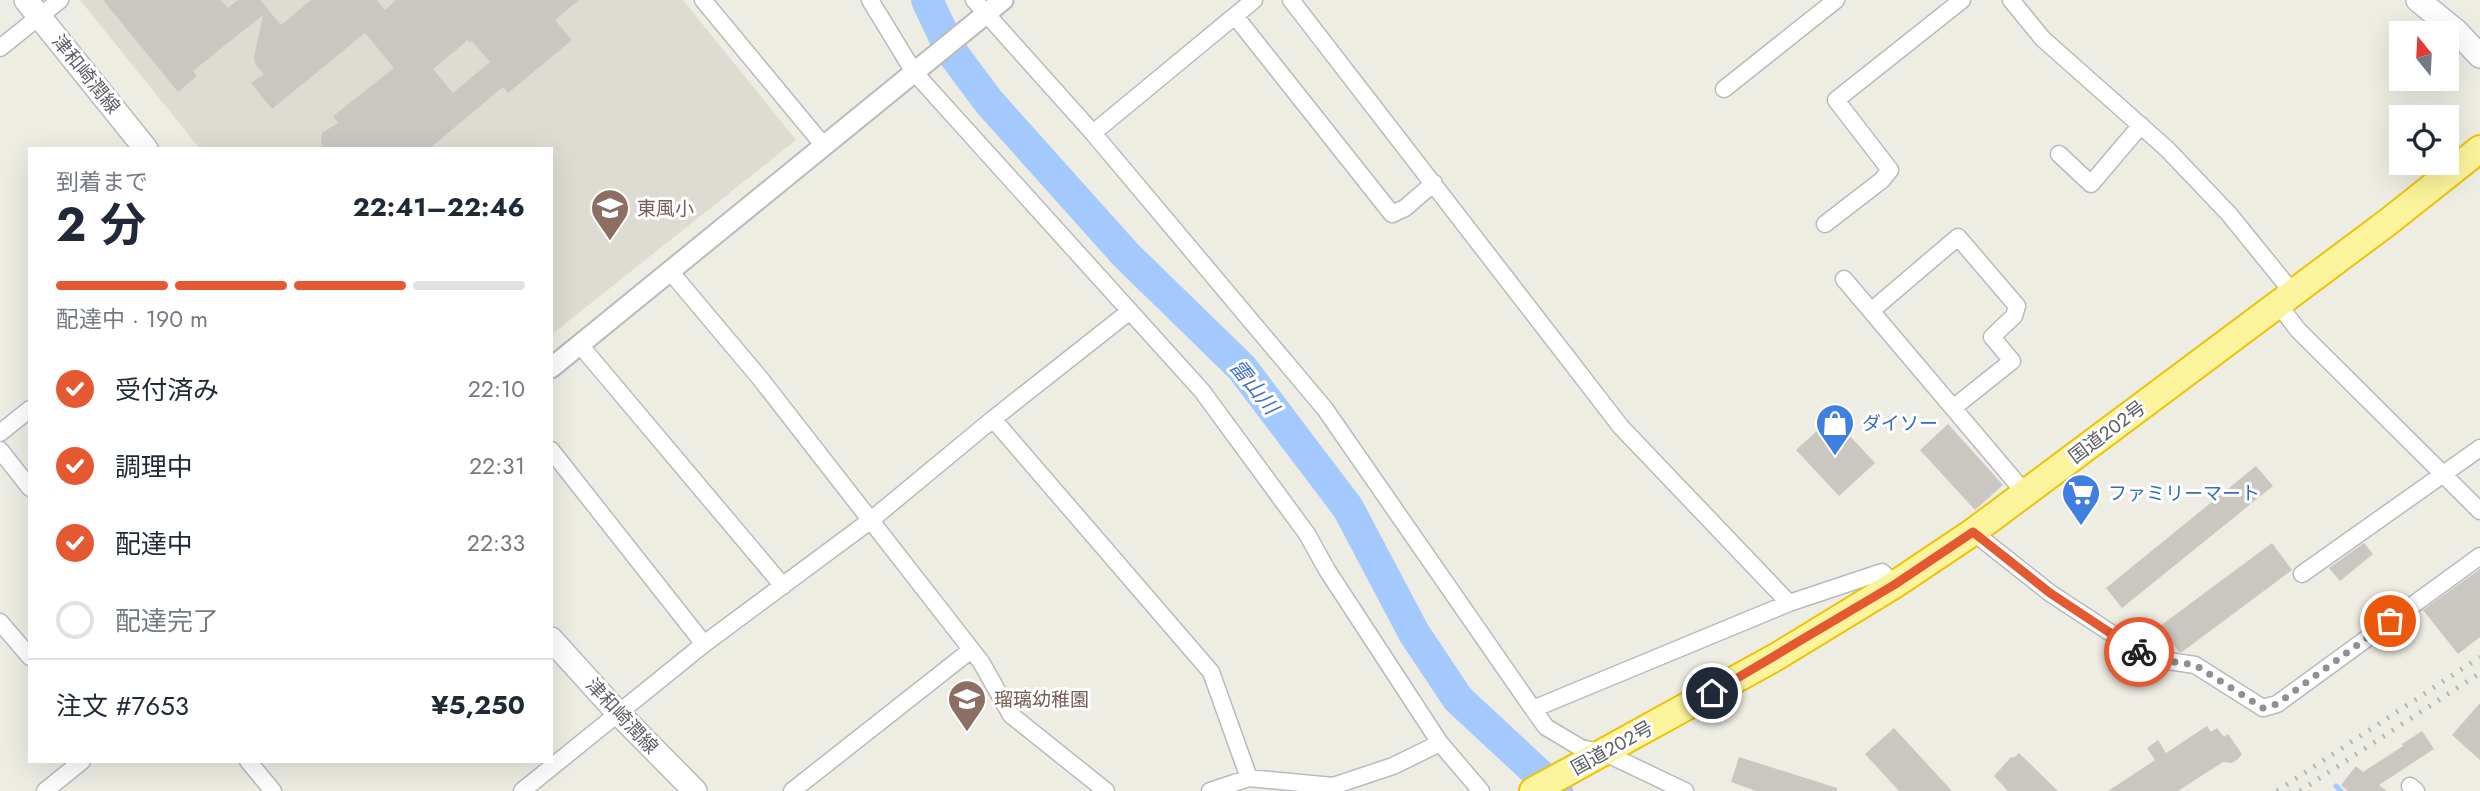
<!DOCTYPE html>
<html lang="ja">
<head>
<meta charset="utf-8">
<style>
	:root { --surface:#fff; --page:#f2f2f3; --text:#1f2937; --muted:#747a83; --line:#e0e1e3; --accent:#e55932 }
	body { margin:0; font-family:Jost,"Noto Sans JP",sans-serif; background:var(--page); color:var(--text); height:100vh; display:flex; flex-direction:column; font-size:26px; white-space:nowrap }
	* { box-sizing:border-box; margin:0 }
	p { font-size:23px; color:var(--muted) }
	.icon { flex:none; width:38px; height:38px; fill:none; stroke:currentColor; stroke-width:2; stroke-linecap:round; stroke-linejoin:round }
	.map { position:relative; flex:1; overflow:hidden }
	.side { position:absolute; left:28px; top:147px; width:525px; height:616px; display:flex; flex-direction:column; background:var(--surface); border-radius:0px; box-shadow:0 7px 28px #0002 }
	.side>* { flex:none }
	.needle { width:46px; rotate:342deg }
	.fabs { position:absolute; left:2389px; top:21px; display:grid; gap:14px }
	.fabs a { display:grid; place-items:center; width:70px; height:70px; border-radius:0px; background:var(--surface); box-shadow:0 7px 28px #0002; font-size:35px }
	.pin { position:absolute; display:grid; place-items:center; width:60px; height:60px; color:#fff; margin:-30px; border:4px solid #fff; border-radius:50%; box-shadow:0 2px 7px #0007 }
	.courier { position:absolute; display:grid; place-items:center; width:70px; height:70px; margin:-35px; border:5px solid #e55932; border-radius:50%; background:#fff; color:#222; box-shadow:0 2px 9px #0007 }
	.summary em { font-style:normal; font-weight:700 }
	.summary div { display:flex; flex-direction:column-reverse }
	.summary { display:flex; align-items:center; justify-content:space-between; height:119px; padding:0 28px }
	h1 { font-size:46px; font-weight:700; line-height:52px }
	.bar { display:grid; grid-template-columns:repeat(4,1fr); gap:10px 7px; align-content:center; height:84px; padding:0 28px }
	.bar i { height:9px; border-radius:5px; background:var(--line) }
	.bar .current { background:var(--accent) }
	.bar p { grid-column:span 4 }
	.line { display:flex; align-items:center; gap:18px; padding:0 28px; border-top:2px solid var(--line) }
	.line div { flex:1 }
	ol { padding:0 28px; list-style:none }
	li { display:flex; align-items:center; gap:21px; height:77px }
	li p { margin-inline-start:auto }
	li .icon { padding:7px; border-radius:50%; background:var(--accent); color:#fff; stroke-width:4 }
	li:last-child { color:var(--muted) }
	li i { width:38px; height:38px; border:4px solid var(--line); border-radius:50% }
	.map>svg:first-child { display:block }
	.education { fill:#dedcd2 }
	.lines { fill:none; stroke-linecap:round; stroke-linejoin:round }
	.stream { stroke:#a4cafd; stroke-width:5 }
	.river { stroke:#a4cafd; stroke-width:32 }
	.building { fill:#cac7c1; fill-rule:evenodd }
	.minor-casing { stroke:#b9babf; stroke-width:19 }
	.tertiary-casing { stroke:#b9babf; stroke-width:23 }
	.secondary-casing { stroke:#b9bbc1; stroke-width:26 }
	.trunk-casing { stroke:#ecc405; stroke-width:30 }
	.minor { stroke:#fff; stroke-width:16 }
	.tertiary { stroke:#fff; stroke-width:19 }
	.secondary { stroke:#fff; stroke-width:23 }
	.trunk { stroke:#fcf49c; stroke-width:26 }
	.rail { stroke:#b4b5b5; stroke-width:5; stroke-dasharray:2 9; stroke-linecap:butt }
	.done { stroke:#8f9091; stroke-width:7; stroke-dasharray:0 12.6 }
	.route { stroke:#e55932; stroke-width:9 }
	.labels { text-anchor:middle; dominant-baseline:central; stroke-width:6; stroke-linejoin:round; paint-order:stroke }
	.street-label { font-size:19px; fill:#5c5e64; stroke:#fff }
	.education-label { font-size:19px; fill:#785e54; stroke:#fff; text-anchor:start }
	.shop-label { font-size:19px; fill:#366cbe; stroke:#fff; text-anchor:start }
	.water-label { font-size:21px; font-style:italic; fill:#4771c0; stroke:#fff }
</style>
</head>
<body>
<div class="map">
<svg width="2480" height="791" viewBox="0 0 2480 791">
	<rect width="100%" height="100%" fill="#eeede4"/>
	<!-- education -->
	<path class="education" d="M80 0H683L796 140 551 335V149H200Z"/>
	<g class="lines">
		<!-- stream -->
		<path class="stream" d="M2336 786 2341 791"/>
		<!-- river -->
		<path class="river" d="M927 0 951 51 989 102 1126 255 1242 368 1348 508 1414 633 1458 699 1557 791"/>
	</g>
	<!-- building -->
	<path class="building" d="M103 0H221L228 8 238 0H260L281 25 311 0H377L385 10 396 0H579L555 20 572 40 508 93 503 87 429 149H325L321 143 322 133 338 123 333 116 394 68 365 33 272 109 251 83 264 74 255 64 254 57 263 15 193 71 197 76 178 92ZM468 40 470 43 472 41 490 62 453 93 433 69Z
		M1832 417 1875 463 1839 496 1796 450Z
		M1948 424 2003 485 1975 510 1920 450Z
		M2256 466 2273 486 2122 608 2106 588Z
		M2272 543 2292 570 2182 652H2179L2160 626Z
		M2364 543 2373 554 2340 581 2329 568Z
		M2480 569V637L2458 654 2423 610Z
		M2480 703V760L2452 735Z
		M2207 726 2211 732 2217 728 2224 737 2228 734 2242 754 2238 759 2232 763 2223 762 2178 791H2108L2155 760 2147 748 2158 740 2166 753Z
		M1894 728 1952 791H1899L1865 754Z
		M2422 731 2434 749 2379 785 2387 791H2348L2341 785 2356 766 2363 772 2403 746 2402 744Z
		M2019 753 2058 791H2008L1994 776 2011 757 2013 758Z
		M1739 757 1837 788V791H1756L1731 782Z"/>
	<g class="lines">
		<defs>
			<path id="minor" d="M703 0 824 146
				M870 0 914 72 1202 391 1307 534 1327 570 1440 743 1481 791
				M974 0 1093 133 1325 409 1533 709
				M1291 0 1621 427 1789 603
				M2011 0 2043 39 2167 149 2229 214 2293 293
				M1235 16 1392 214 1405 208 1434 183
				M0 48 60 0
				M1724 89 1836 0
				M1093 133 1254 0
				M2059 154 2091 184 2141 125
				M1825 224 1882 180 1890 170 1836 100 1962 0
				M669 270 759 377 981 662 1011 715 1106 791
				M1844 279 2025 493
				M2278 304 2298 330 2480 511
				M1871 311 1958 237 2017 306 2014 316 1992 337 2012 361 1953 408
				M580 345 783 586
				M993 419 1130 311
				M0 433 30 409
				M0 450 30 488
				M551 450 704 644
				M1973 532 2050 593 2149 658 2195 665 2263 708 2277 704 2480 556
				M2302 574 2480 448
				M0 622 30 657
				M248 761 273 791
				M2410 786 2416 791
				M45 791 82 761
				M522 791 704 644 871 520 993 419 1211 672 1249 778
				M792 791 971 650
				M1210 791 1249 778 1333 786 1393 766 1440 743
				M1685 791 1605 753 1581 748 1546 727 1533 709 1789 603 1882 572 1894 585"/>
			<path id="tertiary" d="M551 368 1003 0"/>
			<path id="secondary" d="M26 0 146 149
				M2418 0 2456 31 2480 56
				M551 639 619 714 695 791"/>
			<path id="trunk" d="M1533 791 1776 657 1894 585 1973 532 2388 222 2480 149"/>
		</defs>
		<!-- minor casing -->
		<use href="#minor" class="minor-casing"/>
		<!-- tertiary casing -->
		<use href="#tertiary" class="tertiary-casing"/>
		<!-- secondary casing -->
		<use href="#secondary" class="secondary-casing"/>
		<!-- trunk casing -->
		<use href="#trunk" class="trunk-casing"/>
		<!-- minor -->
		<use href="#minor" class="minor"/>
		<!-- tertiary -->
		<use href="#tertiary" class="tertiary"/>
		<!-- secondary -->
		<use href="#secondary" class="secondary"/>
		<!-- trunk -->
		<use href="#trunk" class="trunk"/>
		<!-- rail -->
		<path class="rail" d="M2277 791 2480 657
			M2300 791 2480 673"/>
	</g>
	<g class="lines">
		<!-- done -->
		<path class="done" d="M2139 652 2149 658 2195 665 2263 708 2277 704 2390 621"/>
		<!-- route -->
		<path class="route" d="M1712 693 1894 585 1973 532 2050 593 2139 652"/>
	</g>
	<!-- icons -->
	<defs>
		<symbol id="school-pin" viewBox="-11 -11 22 30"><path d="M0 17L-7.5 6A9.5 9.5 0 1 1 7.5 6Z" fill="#8d6e63" stroke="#fff"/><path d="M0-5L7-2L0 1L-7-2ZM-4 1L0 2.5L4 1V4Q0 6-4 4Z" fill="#fff"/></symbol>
		<symbol id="shop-pin" viewBox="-11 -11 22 30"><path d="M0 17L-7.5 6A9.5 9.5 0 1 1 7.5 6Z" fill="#3f7fe0" stroke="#fff"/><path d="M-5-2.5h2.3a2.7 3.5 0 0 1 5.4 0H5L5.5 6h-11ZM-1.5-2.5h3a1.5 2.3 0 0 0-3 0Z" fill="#fff"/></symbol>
		<symbol id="supermarket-pin" viewBox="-11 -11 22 30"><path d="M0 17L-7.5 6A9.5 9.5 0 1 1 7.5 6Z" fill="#3f7fe0" stroke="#fff"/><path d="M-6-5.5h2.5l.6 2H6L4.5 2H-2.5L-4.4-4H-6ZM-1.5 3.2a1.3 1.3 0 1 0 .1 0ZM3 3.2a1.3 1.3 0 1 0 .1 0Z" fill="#fff"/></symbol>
	</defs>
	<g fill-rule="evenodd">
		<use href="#school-pin" x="588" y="186" width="44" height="60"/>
		<use href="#shop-pin" x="1813" y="401" width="44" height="60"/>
		<use href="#supermarket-pin" x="2059" y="471" width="44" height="60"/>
		<use href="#school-pin" x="945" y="677" width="44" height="60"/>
	</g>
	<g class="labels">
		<!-- street labels -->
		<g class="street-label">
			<text transform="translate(86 74) rotate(51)">津和崎潤線</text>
			<text transform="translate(2107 432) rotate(-37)">国道202号</text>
			<text transform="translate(622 716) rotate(47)">津和崎潤線</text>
			<text transform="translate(1612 748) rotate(-29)">国道202号</text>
		</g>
		<!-- education labels -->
		<g class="education-label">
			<text x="637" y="208">東風小</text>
			<text x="994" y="699">瑠璃幼稚園</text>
		</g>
		<!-- shop labels -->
		<g class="shop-label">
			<text x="1862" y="423">ダイソー</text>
			<text x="2108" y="493">ファミリーマート</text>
		</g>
		<!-- water labels -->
		<g class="water-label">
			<text transform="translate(1254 387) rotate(51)">雷山川</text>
		</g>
	</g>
</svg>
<div class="fabs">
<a><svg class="needle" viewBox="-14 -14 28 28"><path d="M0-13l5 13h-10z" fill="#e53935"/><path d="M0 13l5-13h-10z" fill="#747a83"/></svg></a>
<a><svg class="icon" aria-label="locate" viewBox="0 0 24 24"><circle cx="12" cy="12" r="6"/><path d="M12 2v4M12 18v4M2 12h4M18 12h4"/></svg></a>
</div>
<div class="pin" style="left:2390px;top:621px;background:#ea580c"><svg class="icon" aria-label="bag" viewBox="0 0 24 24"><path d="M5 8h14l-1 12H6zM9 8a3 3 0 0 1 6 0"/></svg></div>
<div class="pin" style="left:1712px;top:693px;background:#1f2937"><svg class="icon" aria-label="home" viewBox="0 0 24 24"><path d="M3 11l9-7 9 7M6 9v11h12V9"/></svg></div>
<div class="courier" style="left:2139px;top:652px"><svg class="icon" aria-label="bike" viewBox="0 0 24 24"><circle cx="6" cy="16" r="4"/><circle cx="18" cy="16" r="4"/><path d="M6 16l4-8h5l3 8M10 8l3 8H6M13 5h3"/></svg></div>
<section class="side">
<div class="summary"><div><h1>2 分</h1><p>到着まで</p></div><em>22:41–22:46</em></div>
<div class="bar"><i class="current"></i><i class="current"></i><i class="current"></i><i></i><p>配達中 · 190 m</p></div>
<ol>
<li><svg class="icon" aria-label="check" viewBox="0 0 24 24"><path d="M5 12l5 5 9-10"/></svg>受付済み<p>22:10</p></li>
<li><svg class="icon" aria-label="check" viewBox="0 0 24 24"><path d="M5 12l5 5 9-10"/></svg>調理中<p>22:31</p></li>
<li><svg class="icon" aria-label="check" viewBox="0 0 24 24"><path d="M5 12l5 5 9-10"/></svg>配達中<p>22:33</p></li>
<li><i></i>配達完了</li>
</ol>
<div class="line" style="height:91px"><div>注文 #7653</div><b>¥5,250</b></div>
</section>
</div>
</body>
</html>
